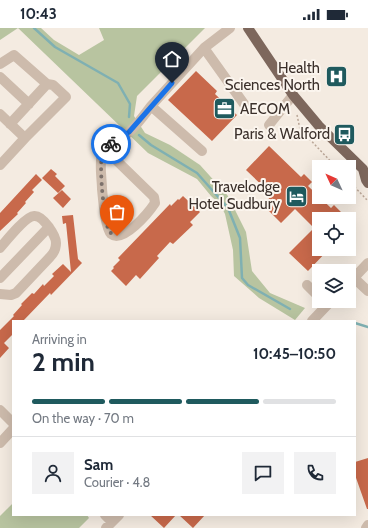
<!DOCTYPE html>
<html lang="en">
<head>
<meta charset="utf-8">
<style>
	:root { --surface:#fff; --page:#f2f2f3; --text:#1f2937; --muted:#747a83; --line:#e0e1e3; --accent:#1f5a5e }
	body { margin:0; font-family:Cabin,sans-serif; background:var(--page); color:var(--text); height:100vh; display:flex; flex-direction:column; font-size:15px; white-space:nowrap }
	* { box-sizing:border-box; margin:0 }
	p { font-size:13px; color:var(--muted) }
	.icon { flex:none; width:22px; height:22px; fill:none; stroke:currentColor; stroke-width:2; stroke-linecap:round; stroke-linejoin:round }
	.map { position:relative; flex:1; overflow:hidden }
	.panel { position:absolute; left:12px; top:292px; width:344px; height:196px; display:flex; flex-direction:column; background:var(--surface); border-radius:0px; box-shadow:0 4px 16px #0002 }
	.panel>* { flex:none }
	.needle { width:26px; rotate:314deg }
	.controls { position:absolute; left:312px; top:132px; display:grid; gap:8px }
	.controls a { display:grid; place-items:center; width:44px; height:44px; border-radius:0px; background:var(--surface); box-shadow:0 4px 16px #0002; font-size:20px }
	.pin { position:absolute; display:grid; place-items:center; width:34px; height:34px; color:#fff; margin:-41px -17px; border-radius:50% 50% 50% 0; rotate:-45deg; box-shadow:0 0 4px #0007 }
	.pin .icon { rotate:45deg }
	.courier { position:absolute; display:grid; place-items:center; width:40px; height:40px; margin:-20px; border:3px solid #1a73e8; border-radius:50%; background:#fff; color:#222; box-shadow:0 1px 5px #0007 }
	.head em { font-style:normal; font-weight:700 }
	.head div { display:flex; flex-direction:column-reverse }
	.head { display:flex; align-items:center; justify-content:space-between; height:68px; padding:0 20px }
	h1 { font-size:26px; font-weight:700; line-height:30px }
	.bar { display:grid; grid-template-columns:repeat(4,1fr); gap:6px 4px; align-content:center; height:48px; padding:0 20px }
	.bar i { height:5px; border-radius:3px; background:var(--line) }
	.bar .on { background:var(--accent) }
	.bar p { grid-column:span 4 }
	.line { display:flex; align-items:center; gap:10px; padding:0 20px; border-top:1px solid var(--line) }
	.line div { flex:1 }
	.round { display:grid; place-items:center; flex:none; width:42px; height:42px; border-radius:0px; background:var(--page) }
	.status { display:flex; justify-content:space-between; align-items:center; height:28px; padding:0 20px; background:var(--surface); direction:ltr }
	.status svg { height:11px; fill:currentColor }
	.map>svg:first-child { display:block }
	.green { fill:#b8c4a0 }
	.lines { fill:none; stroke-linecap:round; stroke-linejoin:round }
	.stream { stroke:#7fb0b2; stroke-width:2.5 }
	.building { fill:#c8694b }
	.path { stroke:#b9a596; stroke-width:1.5; stroke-dasharray:2 2; stroke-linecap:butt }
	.minor { stroke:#cdbbac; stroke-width:10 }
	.major { stroke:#7d675c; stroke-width:10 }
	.done { stroke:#7c716b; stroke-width:4; stroke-dasharray:0 7.2 }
	.route { stroke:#1a73e8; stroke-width:5 }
	.labels { text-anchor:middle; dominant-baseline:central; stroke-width:4; stroke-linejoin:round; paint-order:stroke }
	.poi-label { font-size:15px; fill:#3b302b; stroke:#fbf5ee; text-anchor:end }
</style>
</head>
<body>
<div class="status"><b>10:43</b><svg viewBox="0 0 49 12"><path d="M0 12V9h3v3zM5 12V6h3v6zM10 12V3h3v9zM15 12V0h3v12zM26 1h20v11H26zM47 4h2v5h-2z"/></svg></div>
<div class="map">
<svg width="368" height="500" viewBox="0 0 368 500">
	<rect width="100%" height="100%" fill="#f4ebe1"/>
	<!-- green -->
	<path class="green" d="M0 0H41L54 12 79 27 104 12 99 0H205L137 68 134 88 145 105 170 117 200 137 228 168 246 204 252 243 270 265 305 280 295 292 259 270 234 248 233 222 225 186 220 176 211 168 197 151 148 125 18 0 0 12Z
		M13 475V487H87L89 490 79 500H0V488Z"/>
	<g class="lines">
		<!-- stream -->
		<path class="stream" d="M34 0 55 19 118 55 130 76 129 89
			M139 107 151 117 197 145 228 180 240 210 242 250 248 257 290 281
			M355 295 368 299"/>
	</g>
	<!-- building -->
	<path class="building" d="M196 43 217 63 215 66 237 87 212 113 168 72Z
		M269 118 301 149 304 146 312 154 308 158 331 180 334 177 348 191H319V221H329L308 243 289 225 314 200 295 181 281 195 263 177 272 167 246 142Z
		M51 141 57 146 55 148 65 158 58 165 42 150Z
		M36 146 42 152 32 162 34 164 25 174 26 175 17 185 18 186 0 203V185Z
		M62 162 71 171 63 180 53 170Z
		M183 168 200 184 190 194 193 197 173 216 170 214 157 228 159 230 140 251 136 247 126 258 111 243 114 240 113 239 120 232 118 230 170 176 171 178 178 171 179 172Z
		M73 187 78 231 82 235 51 267 50 265 23 293H13V306L4 315 9 320 0 330V302L14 288 13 287 22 277 21 276 32 265 34 266 43 256 44 258 54 248 52 246 63 236 71 244 66 195 63 196 62 188Z
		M368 430V481H367L355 447V434Z
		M150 487H176L164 500Z
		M179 487H205L193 500Z"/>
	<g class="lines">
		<!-- path -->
		<path class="path" d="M297 87 300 101 336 139
			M349 153 368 173"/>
		<!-- minor -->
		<path class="minor" d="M230 0 204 20 244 76
			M0 36 14 27 47 56 10 96
			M0 49 29 76
			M0 86 25 110 0 137
			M269 97 293 67
			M25 110 66 69 53 57 47 56
			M107 119 115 131 154 169 155 175C149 184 123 216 111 206 105 200 103 170 102 161 102 152 99 135 102 127 107 115 120 112 129 104 138 96 144 87 151 78
			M202 123 151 78 204 20
			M0 220C6 213 26 188 34 188 43 187 56 208 56 215 56 221 54 225 50 229L16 265 11 267 0 266
			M0 250 49 199
			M354 250 368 263
			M349 255 368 235
			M307 257 319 269
			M312 293 331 273
			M0 382 13 395
			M0 415 13 401
			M105 487 112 494
			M106 500 119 487
			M366 500 368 497"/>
		<!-- major -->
		<path class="major" d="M248 0 293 67 319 98 363 141 366 152 368 155"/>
	</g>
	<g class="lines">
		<!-- done -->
		<path class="done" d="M111 116C107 119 103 124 102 128 99 139 104 194 109 203 111 206 113 207 117 208"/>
		<!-- route -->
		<path class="route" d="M111 116 129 104 172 55"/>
	</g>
	<!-- icons -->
	<defs>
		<symbol id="hospital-square" viewBox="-11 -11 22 22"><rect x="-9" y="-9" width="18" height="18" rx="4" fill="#1f5a5e" stroke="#fbf5ee"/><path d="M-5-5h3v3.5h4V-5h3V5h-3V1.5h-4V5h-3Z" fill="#fff"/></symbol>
		<symbol id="office-square" viewBox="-11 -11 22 22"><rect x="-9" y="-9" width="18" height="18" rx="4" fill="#1f5a5e" stroke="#fbf5ee"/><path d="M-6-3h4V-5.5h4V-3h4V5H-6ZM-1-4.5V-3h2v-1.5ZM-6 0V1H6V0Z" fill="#fff"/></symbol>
		<symbol id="bus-square" viewBox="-11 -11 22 22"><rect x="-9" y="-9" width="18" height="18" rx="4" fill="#1f5a5e" stroke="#fbf5ee"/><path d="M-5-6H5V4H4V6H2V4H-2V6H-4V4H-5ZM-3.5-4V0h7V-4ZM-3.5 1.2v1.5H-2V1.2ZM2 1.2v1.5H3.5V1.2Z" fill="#fff"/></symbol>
		<symbol id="hotel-square" viewBox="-11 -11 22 22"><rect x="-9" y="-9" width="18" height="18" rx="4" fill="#1f5a5e" stroke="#fbf5ee"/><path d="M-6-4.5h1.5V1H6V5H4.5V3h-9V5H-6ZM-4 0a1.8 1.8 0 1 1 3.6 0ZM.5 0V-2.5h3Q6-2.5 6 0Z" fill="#fff"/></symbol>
	</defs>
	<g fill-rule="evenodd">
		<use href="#hospital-square" x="324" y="36" width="25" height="25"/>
		<use href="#office-square" x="212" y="68" width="25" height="25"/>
		<use href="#bus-square" x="332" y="94" width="25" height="25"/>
		<use href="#hotel-square" x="284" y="156" width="25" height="25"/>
	</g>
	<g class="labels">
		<!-- poi labels -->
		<g class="poi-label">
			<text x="320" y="40">Health<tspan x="320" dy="17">Sciences North</tspan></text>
			<text x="240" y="81" text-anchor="start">AECOM</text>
			<text x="330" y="106">Paris &amp; Walford</text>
			<text x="280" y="159">Travelodge<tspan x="280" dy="17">Hotel Sudbury</tspan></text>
		</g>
	</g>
</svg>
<div class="controls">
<a><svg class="needle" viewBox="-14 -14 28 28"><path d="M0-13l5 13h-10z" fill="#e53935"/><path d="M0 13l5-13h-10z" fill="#747a83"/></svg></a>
<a><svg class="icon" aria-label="locate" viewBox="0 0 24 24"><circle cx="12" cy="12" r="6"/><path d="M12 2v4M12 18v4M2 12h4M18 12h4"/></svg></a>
<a><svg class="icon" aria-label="layers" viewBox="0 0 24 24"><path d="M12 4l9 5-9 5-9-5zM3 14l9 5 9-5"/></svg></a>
</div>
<div class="pin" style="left:117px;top:208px;background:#ea580c"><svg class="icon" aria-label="bag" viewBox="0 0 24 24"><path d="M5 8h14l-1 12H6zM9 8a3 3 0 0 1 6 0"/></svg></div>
<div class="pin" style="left:172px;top:55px;background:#1f2937"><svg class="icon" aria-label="home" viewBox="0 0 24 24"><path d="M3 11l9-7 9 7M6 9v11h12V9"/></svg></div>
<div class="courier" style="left:111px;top:116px"><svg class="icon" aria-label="bike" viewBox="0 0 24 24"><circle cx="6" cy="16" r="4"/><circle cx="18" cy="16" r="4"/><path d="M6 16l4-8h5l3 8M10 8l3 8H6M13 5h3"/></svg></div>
<section class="panel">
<div class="head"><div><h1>2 min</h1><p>Arriving in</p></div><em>10:45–10:50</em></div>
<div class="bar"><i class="on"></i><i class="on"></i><i class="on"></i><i></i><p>On the way · 70 m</p></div>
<div class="line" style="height:72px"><a class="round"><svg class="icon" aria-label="person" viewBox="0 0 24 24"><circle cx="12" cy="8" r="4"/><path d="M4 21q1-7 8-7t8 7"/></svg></a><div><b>Sam</b><p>Courier · 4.8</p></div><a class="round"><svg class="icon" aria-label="chat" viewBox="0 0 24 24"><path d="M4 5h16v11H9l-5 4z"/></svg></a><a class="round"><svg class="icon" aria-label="phone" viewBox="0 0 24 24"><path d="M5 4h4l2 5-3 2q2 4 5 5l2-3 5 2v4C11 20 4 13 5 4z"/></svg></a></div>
</section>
</div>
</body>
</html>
